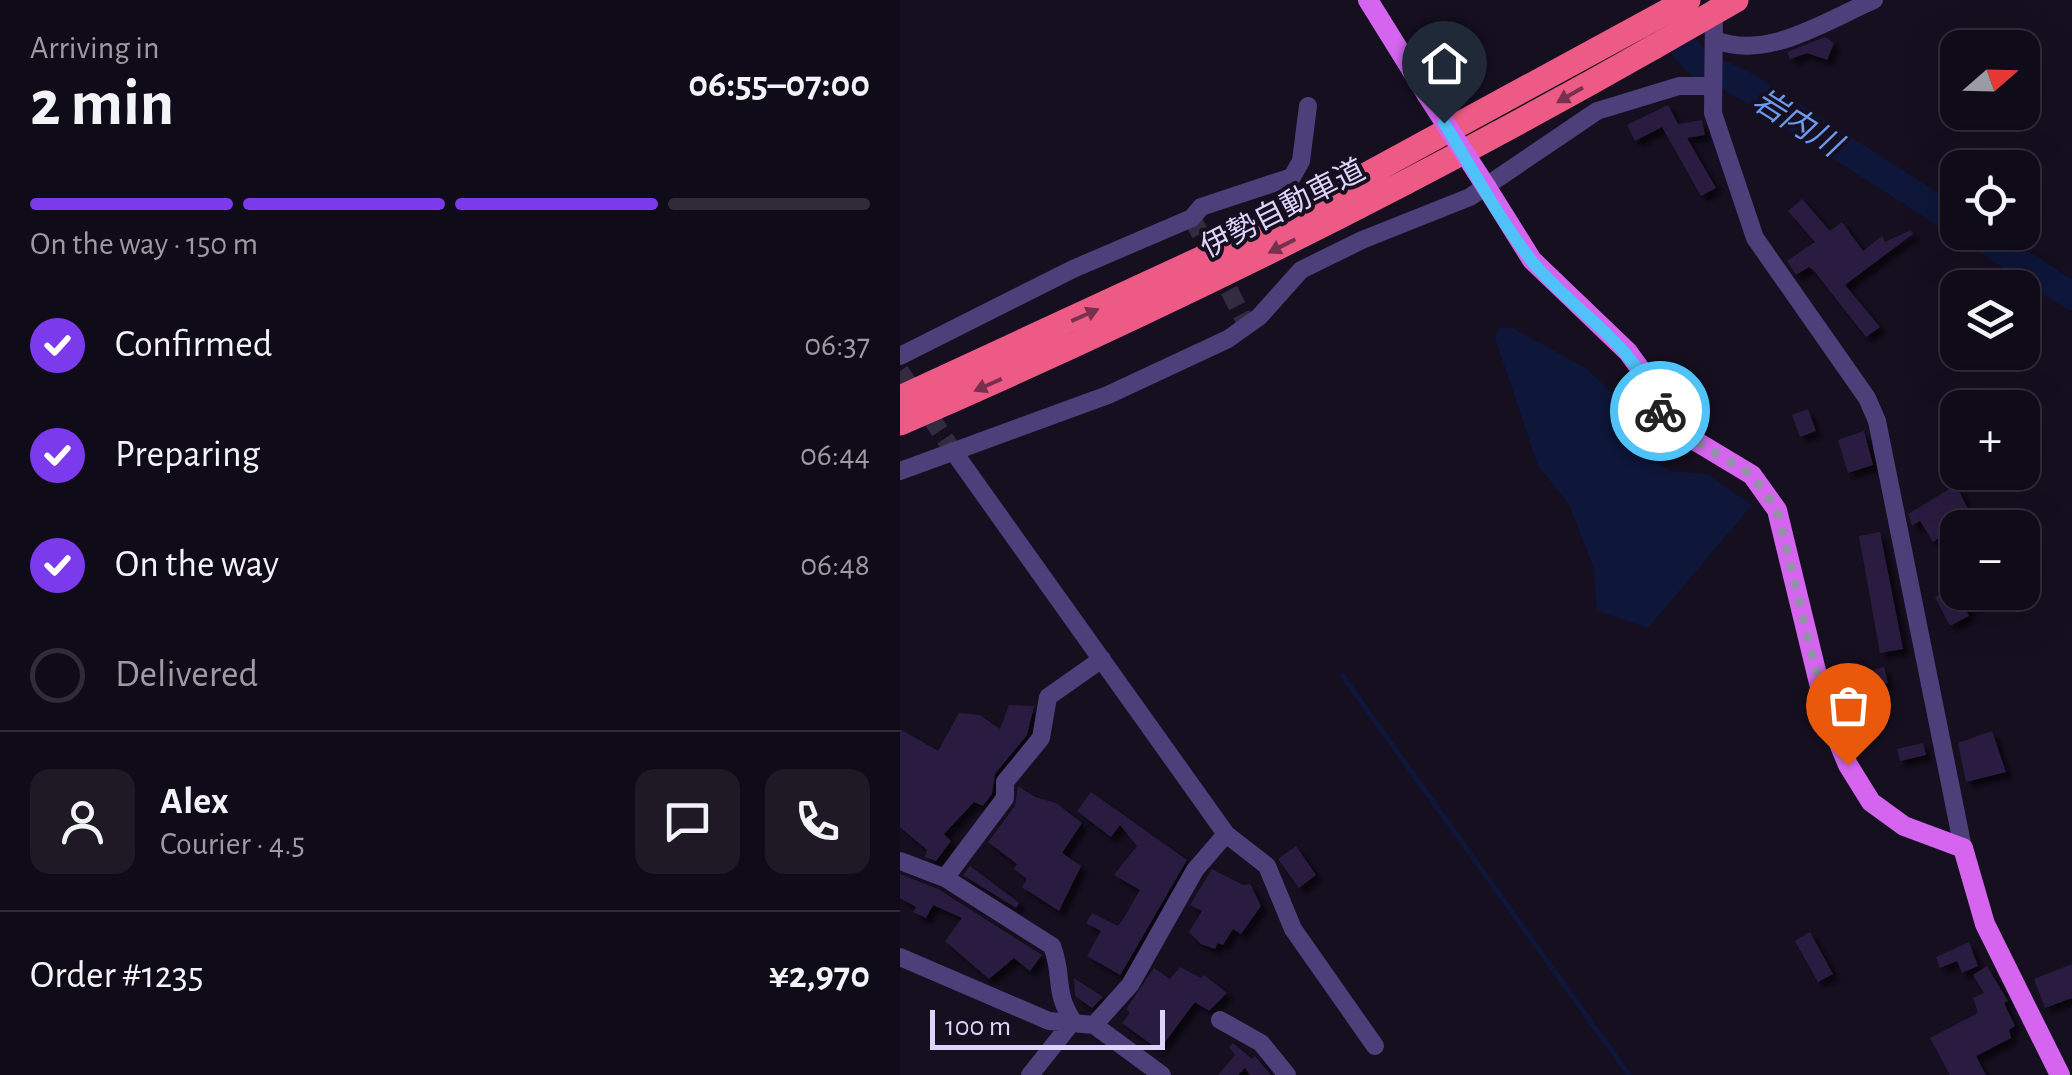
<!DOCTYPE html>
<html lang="en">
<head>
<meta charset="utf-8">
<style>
	:root { --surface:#100b18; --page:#1e1925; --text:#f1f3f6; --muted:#9c9ba2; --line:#302b37; --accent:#7c3aed }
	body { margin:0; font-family:"Alegreya Sans","Noto Sans JP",sans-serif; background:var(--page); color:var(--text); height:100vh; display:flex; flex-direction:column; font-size:38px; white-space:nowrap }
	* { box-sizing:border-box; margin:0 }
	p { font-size:32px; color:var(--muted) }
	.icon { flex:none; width:55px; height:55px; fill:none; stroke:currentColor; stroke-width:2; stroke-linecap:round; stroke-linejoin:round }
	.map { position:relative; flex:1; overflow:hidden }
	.drawer { display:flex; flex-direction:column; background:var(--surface); width:900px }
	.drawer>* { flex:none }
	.needle { width:65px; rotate:70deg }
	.buttons { position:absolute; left:1040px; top:30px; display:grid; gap:20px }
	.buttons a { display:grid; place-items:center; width:100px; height:100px; border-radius:20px; background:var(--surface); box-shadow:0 10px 40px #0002,0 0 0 2px var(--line); font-size:50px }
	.scale { position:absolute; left:30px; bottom:25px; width:235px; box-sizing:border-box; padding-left:10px; border:5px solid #ded3fa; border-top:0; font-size:28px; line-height:35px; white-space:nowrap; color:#ded3fa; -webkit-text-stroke:8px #150f20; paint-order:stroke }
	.pin { position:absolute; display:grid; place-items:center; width:85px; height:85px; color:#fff; margin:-102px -42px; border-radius:50% 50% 50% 0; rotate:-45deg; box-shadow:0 0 10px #0007 }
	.pin .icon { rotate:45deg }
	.courier { position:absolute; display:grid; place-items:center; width:100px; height:100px; margin:-50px; border:8px solid #4fc3f7; border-radius:50%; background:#fff; color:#222; box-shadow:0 2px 12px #0007 }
	.overview em { font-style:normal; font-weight:600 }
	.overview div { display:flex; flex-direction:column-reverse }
	.overview { display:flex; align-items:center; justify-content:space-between; height:170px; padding:0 30px }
	h1 { font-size:65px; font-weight:600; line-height:75px }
	.bar { display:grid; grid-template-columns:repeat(4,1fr); gap:15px 10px; align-content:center; height:120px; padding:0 30px }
	.bar i { height:12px; border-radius:8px; background:var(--line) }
	.bar .current { background:var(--accent) }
	.bar p { grid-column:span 4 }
	.line { display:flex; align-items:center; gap:25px; padding:0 30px; border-top:2px solid var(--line) }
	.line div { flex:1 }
	.round { display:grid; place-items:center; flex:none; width:105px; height:105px; border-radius:20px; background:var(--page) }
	ol { padding:0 30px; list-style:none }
	li { display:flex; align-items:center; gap:30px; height:110px }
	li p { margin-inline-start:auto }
	li .icon { padding:10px; border-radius:50%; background:var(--accent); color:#fff; stroke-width:4 }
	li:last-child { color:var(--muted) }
	li i { width:55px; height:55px; border:5px solid var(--line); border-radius:50% }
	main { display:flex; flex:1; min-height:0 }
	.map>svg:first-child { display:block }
	.water { fill:#0e163a }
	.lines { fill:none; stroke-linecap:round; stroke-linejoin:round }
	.stream { stroke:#0e163a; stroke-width:5 }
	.river { stroke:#0e163a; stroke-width:28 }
	.building { fill:#2a1d3f; filter:url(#shadow) }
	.minor-tunnel { stroke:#332c41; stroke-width:18; stroke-dasharray:18 9; stroke-linecap:butt }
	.minor { stroke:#4c3f7a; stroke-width:18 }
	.major { stroke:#d565ef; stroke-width:20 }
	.highway { stroke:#ee5a86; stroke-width:25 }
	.major-bridge { stroke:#d565ef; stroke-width:20 }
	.highway-bridge { stroke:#ee5a86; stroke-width:25 }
	.oneway { fill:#77314e }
	.done { stroke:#988eae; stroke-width:10; stroke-dasharray:0 18 }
	.route { stroke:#4fc3f7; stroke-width:12 }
	.labels { text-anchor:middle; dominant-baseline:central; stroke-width:8; stroke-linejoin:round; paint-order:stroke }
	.street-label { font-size:30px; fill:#ded3fa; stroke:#150f20 }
	.water-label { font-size:32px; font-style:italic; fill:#6b9af0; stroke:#150f20 }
</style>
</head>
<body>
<main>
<section class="drawer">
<div class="overview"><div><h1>2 min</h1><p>Arriving in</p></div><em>06:55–07:00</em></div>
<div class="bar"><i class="current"></i><i class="current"></i><i class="current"></i><i></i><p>On the way · 150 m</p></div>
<ol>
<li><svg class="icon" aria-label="check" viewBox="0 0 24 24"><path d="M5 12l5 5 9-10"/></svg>Confirmed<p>06:37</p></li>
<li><svg class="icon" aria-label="check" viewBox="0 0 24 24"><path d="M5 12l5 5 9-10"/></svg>Preparing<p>06:44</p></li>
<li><svg class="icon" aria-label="check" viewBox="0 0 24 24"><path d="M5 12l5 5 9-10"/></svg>On the way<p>06:48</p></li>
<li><i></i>Delivered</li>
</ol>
<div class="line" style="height:180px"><a class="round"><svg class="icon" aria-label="person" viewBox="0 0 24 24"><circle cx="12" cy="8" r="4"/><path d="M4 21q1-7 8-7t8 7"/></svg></a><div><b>Alex</b><p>Courier · 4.5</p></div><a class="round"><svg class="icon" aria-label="chat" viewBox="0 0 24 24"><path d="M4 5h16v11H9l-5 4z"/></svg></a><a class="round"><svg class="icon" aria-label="phone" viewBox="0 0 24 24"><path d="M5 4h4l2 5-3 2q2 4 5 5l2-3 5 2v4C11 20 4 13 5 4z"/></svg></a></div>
<div class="line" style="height:130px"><div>Order #1235</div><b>¥2,970</b></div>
</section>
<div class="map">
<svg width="1172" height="1075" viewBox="0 0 1172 1075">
	<defs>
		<filter id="shadow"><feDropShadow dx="6" dy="6" stdDeviation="2.5" flood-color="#0009"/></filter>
	</defs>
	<rect width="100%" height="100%" fill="#150f20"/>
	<!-- water -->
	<path class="water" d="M600 327 613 328 687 369 733 412 752 458 761 466 771 471 807 474 852 505 748 628 697 611 693 566 669 504 638 466 595 338Z"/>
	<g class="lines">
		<!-- stream -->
		<path class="stream" d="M442 675 729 1075"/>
		<!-- river -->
		<path class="river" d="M768 11 785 49 799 63 844 85 1058 222
			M1074 232 1172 296"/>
	</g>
	<!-- building -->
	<path class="building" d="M925 37 934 43 927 60 907 53 890 59 887 52Z
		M768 105 778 124 802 120 805 135 787 138 816 188 801 196 762 127 735 141 727 125Z
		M902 199 930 231 942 222 963 251 982 236 985 242 1011 230 1013 234 945 285 980 327 966 337 915 272 909 267 896 275 887 261 915 242 888 211Z
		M908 409 916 431 900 437 892 415Z
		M964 431 973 465 948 473 938 440Z
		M1056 485 1071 515 1033 542 1020 521 1012 526 1008 514Z
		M980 532 1003 649 980 653 959 536Z
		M1054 587 1056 592H1097L1066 610 1069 616 1050 626 1035 597Z
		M984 667 988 683 944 695 940 679Z
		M109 705 134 706 127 735 95 774 92 794 83 806 74 802 44 834 51 841 36 861 25 857 27 850 0 827V729L38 751 59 713 80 715 100 729Z
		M1092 731 1106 772 1066 782 1058 743Z
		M1023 743 1026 755 1000 761 997 749Z
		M118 786 135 797 156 803 182 823 162 853 181 866 159 911 122 887 127 879 114 869 117 864 88 842 115 806Z
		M191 792 287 860 218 979 220 975 187 956 201 931 186 923 192 913 218 926 225 916 240 890 214 875 237 846 220 825 211 837 177 811Z
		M396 846 416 875 399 888 378 859Z
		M70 866 119 903 116 908 63 875Z
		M312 869 343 885 350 884 361 906 341 934 333 929 323 945 318 943 315 949 301 944 289 932 302 911 290 905Z
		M0 874 38 889 142 955 130 971 114 958 89 979 45 941 62 918 33 905 26 918 13 912 16 907 0 898Z
		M910 932 933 974 918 982 895 941Z
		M1069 942 1078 966 1062 973 1057 961 1040 968 1036 957Z
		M1172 964V998L1145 1008 1134 979Z
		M1087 966 1108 1001 1104 1003 1115 1026 1109 1030 1111 1038 1076 1056 1086 1075H1050L1030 1038 1078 1013 1073 998 1084 993 1073 975Z
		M280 967 301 978 304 975 327 993 309 1011 295 1002 259 1050 222 1023 230 1013 226 1009 254 968 270 979Z
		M174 978 203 997 192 1008 175 996Z
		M333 1043 352 1059 355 1056 371 1075H350L345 1068 338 1075H318L335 1055 329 1047Z"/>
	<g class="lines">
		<!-- minor-tunnel -->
		<path class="minor-tunnel" d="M292 218 346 323
			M0 371 53 451"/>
		<!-- minor -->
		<path class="minor" d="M814 8 813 113 855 238 967 398 977 421 1063 848
			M816 40C867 61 927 20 974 0
			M0 356 173 269 292 218 301 207 392 177 401 161 408 106
			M53 451 326 834 367 866 393 929 475 1046
			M0 471 208 395 328 339 359 317 401 270 462 240 570 197 697 111 779 86H812
			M0 861 45 878 152 946C164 977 153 991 173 1021
			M45 878 105 798V782L141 738 148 697 202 659
			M0 957 149 1021 194 1025 262 1075
			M320 1020 361 1043 387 1075
			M194 1025 230 985 295 870 326 834
			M130 1075 173 1021"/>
		<!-- major -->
		<path class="major" d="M468 0 527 95
			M587 188 632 260 728 352 746 377 764 422 852 475 877 510 926 712 948 765 971 802 1004 826 1063 848 1085 924 1160 1075"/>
		<!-- highway -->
		<path class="highway" d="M0 398 374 225 788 0
			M0 423C258 311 510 186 754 47"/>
		<!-- major-bridge -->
		<path class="major-bridge" d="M527 95 587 188"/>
		<!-- highway-bridge -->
		<path class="highway-bridge" d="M754 47 836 0"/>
	</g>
	<!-- one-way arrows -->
	<defs><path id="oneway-solid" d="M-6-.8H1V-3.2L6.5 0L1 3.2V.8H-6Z" transform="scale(2.5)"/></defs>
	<g class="oneway">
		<use href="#oneway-solid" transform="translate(670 95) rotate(150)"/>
		<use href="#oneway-solid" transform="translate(382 246) rotate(153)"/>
		<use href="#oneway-solid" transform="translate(185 315) rotate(-24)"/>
		<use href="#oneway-solid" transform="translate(88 385) rotate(156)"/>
	</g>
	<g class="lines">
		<!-- done -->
		<path class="done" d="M760 411 764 422 852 475 877 510 926 712 948 765"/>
		<!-- route -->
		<path class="route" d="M544 123C572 168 599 219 631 260 677 316 732 339 760 411"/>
	</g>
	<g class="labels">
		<!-- street labels -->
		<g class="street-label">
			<text transform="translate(383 209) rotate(-27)">伊勢自動車道</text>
		</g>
		<!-- water labels -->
		<g class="water-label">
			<text transform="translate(897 123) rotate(32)">岩内川</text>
		</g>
	</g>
</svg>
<div class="buttons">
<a><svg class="needle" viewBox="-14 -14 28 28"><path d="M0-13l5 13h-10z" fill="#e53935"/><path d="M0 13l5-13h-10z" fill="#9c9ba2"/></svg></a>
<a><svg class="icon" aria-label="locate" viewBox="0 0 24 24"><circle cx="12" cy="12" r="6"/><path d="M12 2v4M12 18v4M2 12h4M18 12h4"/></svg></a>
<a><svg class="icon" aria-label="layers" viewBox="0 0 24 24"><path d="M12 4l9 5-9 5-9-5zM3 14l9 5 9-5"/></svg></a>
<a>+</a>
<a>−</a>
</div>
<div class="scale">100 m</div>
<div class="pin" style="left:948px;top:765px;background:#ea580c"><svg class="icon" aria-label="bag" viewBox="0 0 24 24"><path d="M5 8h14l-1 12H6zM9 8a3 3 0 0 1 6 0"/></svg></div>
<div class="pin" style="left:544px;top:123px;background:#1f2937"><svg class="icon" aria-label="home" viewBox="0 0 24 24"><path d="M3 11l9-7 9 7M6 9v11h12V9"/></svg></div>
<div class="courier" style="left:760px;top:411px"><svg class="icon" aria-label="bike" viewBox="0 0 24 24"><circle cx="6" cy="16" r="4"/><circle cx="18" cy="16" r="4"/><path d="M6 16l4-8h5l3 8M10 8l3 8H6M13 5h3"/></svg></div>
</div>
</main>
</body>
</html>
